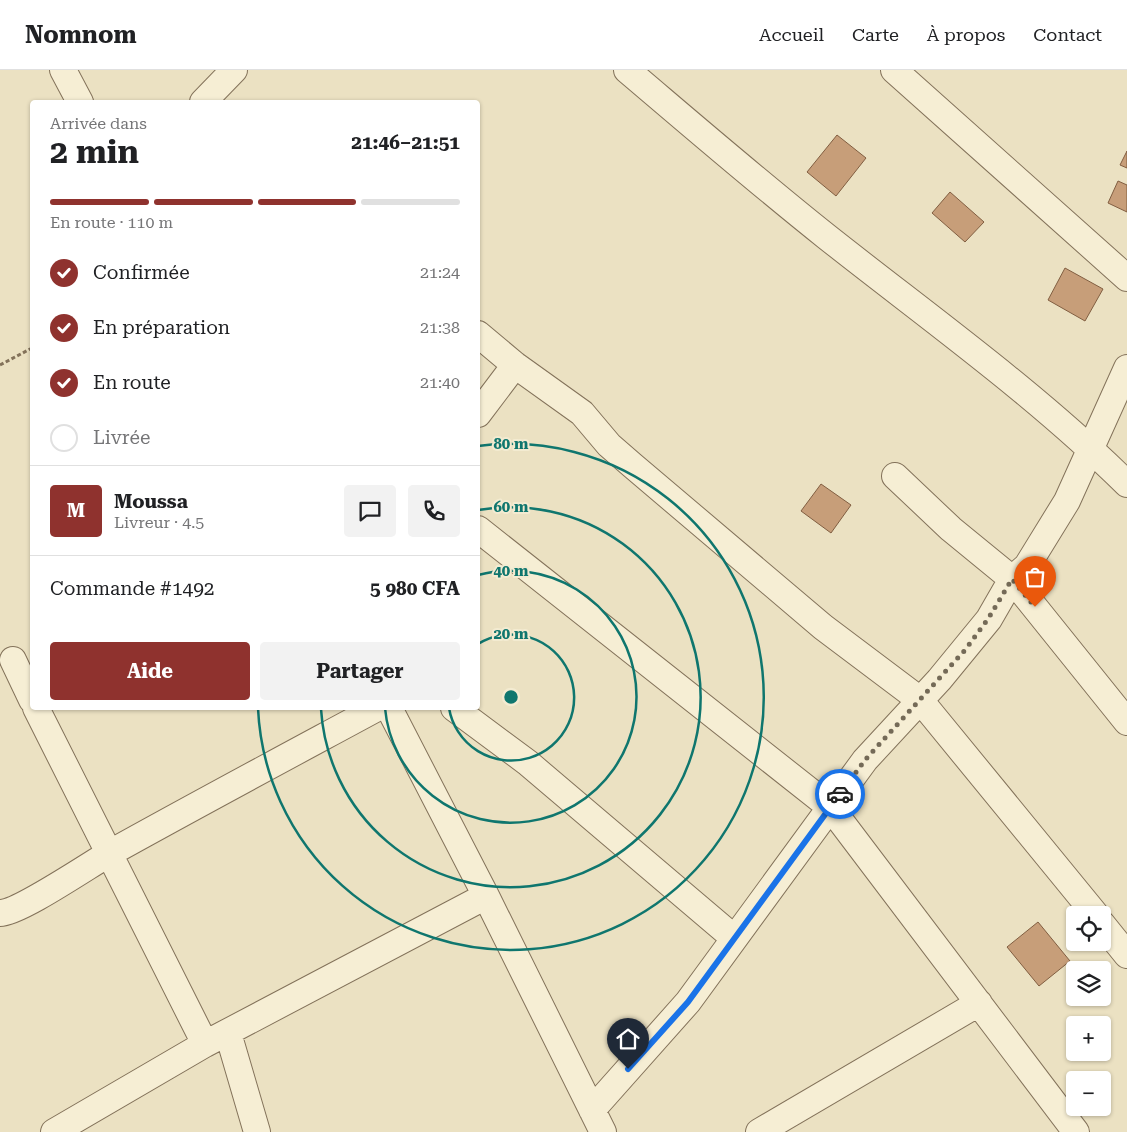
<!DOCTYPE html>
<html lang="fr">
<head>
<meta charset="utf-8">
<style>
	:root { --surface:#fff; --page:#f2f2f2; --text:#202124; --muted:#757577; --line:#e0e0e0; --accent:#8f322e }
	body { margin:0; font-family:"Roboto Serif",serif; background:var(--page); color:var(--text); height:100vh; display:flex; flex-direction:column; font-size:19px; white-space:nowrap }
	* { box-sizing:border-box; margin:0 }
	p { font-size:16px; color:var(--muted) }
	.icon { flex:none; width:28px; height:28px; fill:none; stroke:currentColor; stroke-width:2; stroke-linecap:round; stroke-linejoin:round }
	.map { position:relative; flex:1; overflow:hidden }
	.panel { position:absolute; left:30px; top:30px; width:450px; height:610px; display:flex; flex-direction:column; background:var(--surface); border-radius:5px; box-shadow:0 1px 4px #0004 }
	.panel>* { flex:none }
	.controls { position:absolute; left:1066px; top:836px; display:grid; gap:10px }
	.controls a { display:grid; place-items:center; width:45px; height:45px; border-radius:5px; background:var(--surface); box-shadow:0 1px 4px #0004; font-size:25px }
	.pin { position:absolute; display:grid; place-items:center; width:42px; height:42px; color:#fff; margin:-51px -21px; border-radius:50% 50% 50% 0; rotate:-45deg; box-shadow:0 0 5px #0007 }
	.pin .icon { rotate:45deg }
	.courier { position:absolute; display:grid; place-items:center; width:50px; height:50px; margin:-25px; border:4px solid #1a73e8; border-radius:50%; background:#fff; color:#222; box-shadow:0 1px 6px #0007 }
	.overview em { font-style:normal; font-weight:700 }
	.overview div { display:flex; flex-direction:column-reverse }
	.overview { display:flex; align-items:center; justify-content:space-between; height:85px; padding:0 20px }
	h1 { font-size:32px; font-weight:700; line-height:38px }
	.bar { display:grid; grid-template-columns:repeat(4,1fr); gap:8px 5px; align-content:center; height:60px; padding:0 20px }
	.bar i { height:6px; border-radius:4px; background:var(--line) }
	.bar .active { background:var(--accent) }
	.bar p { grid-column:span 4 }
	.line { display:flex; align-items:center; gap:12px; padding:0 20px; border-top:1px solid var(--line) }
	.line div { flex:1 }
	.round { display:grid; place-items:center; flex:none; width:52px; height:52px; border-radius:5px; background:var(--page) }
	ol { padding:0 20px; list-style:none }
	li { display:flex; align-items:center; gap:15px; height:55px }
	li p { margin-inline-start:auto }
	li .icon { padding:5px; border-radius:50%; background:var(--accent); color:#fff; stroke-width:4 }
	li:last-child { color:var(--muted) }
	li i { width:28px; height:28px; border:2px solid var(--line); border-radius:50% }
	.cta { display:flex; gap:10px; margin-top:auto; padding:10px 20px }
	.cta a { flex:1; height:58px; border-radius:5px; background:var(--accent); color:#fff; font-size:20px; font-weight:700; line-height:58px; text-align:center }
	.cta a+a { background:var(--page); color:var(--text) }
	header { display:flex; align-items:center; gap:30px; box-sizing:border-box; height:70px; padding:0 25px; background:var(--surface); border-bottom:1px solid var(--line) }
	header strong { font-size:24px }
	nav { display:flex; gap:28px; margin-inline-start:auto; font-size:18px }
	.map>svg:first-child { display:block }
	.building { fill:#c79e79; stroke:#815e41 }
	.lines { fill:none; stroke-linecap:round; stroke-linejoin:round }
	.minor-casing { stroke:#83725a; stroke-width:28 }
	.path { stroke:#83725a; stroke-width:3; stroke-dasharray:4 2.5; stroke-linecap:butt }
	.minor { stroke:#f6eed4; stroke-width:26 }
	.done { stroke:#746a57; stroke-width:5; stroke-dasharray:0 9 }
	.route { stroke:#1a73e8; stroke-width:6 }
	.ring { fill:none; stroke:#0f766e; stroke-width:2.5 }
	.centre { fill:#0f766e; stroke:#f3ebd1; stroke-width:2.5 }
	.ring-label { font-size:15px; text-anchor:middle; font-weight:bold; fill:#0f766e; stroke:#f3ebd1; stroke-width:4; stroke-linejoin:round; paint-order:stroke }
</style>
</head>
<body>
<header>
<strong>Nomnom</strong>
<nav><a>Accueil</a><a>Carte</a><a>À propos</a><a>Contact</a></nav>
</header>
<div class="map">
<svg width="1127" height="1062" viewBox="0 0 1127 1062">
	<rect width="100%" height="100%" fill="#ebe1c2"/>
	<!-- building -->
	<path class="building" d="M837 65 866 88 836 126 807 102Z
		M1127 81V98L1120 95Z
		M1118 111 1127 115V142L1108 133Z
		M950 122 984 152 965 172 932 143Z
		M1065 198 1103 219 1085 251 1048 230Z
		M821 414 851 435 831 463 801 441Z
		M1038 852 1070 891 1039 916 1007 877Z"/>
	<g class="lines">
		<defs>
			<path id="minor" d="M63 0 80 32
				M627 0C693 56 759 113 827 167 928 247 1035 323 1127 414
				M894 0 1127 208
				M203 32 234 0
				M478 264 515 295 582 343 609 375 632 395 823 557 920 630 1096 845
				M478 344 515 295
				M895 406 951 459 1012 509 1127 652
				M478 459 830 737 1076 1062
				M13 590 32 630
				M36 638 205 974
				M389 638 486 826 603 1062
				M454 638 528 693 734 868
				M0 843C19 843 89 795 110 783 198 734 288 686 377 638
				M1102 854 1127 885
				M228 963 257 1062
				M592 1040 688 932 865 690 939 610 989 549 1012 509 1027 496 1067 431 1127 298
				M54 1062 205 974 486 826
				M759 1062 979 933"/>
		</defs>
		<!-- minor casing -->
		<use href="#minor" class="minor-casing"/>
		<!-- path -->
		<path class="path" d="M0 295 32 278"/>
		<!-- minor -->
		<use href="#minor" class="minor"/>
	</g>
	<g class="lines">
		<!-- done -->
		<path class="done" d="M840 724 865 690 965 580 988 549 1012 509 1035 537"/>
		<!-- route -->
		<path class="route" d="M628 999 688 932 840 724"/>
	</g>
	<!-- distance rings -->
	<g class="ring">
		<path d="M478 574A63 63 0 1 1 449 638"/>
		<path d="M478 505A126 126 0 1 1 385 638"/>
		<path d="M478 440A190 190 0 1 1 321 639"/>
		<path d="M478 376A253 253 0 1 1 258 638"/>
	</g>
	<circle cx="511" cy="627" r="8" class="centre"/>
	<g class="ring-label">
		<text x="511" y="379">80 m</text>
		<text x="511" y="442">60 m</text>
		<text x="511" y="506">40 m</text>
		<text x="511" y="569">20 m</text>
	</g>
</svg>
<div class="controls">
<a><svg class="icon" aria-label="locate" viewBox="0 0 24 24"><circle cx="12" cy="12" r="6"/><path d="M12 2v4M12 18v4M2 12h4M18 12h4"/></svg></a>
<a><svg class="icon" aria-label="layers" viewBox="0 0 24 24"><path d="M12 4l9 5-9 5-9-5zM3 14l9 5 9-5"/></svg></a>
<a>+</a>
<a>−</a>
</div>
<div class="pin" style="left:1035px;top:537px;background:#ea580c"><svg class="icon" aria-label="bag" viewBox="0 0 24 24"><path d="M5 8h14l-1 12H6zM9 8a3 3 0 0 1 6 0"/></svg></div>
<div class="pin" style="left:628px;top:999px;background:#1f2937"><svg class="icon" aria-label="home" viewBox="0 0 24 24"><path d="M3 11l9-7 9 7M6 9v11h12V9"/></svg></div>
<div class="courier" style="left:840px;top:724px"><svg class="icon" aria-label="car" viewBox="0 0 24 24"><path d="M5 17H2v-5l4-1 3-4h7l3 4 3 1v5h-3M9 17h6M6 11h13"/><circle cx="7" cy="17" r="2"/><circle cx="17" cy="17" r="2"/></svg></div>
<section class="panel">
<div class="overview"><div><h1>2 min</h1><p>Arrivée dans</p></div><em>21:46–21:51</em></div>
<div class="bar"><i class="active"></i><i class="active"></i><i class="active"></i><i></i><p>En route · 110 m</p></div>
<ol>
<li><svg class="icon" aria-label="check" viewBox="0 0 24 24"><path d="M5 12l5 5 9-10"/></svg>Confirmée<p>21:24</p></li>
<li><svg class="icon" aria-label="check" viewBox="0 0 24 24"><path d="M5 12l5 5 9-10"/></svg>En préparation<p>21:38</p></li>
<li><svg class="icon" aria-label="check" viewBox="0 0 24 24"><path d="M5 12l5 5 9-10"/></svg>En route<p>21:40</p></li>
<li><i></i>Livrée</li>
</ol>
<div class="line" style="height:90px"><b class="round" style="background:var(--accent);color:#fff">M</b><div><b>Moussa</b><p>Livreur · 4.5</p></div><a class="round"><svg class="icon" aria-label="chat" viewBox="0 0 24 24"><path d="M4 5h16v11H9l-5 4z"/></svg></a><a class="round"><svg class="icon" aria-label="phone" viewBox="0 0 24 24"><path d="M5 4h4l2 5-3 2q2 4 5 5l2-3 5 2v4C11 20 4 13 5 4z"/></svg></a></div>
<div class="line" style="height:65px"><div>Commande #1492</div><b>5 980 CFA</b></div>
<div class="cta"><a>Aide</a><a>Partager</a></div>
</section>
</div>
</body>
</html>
